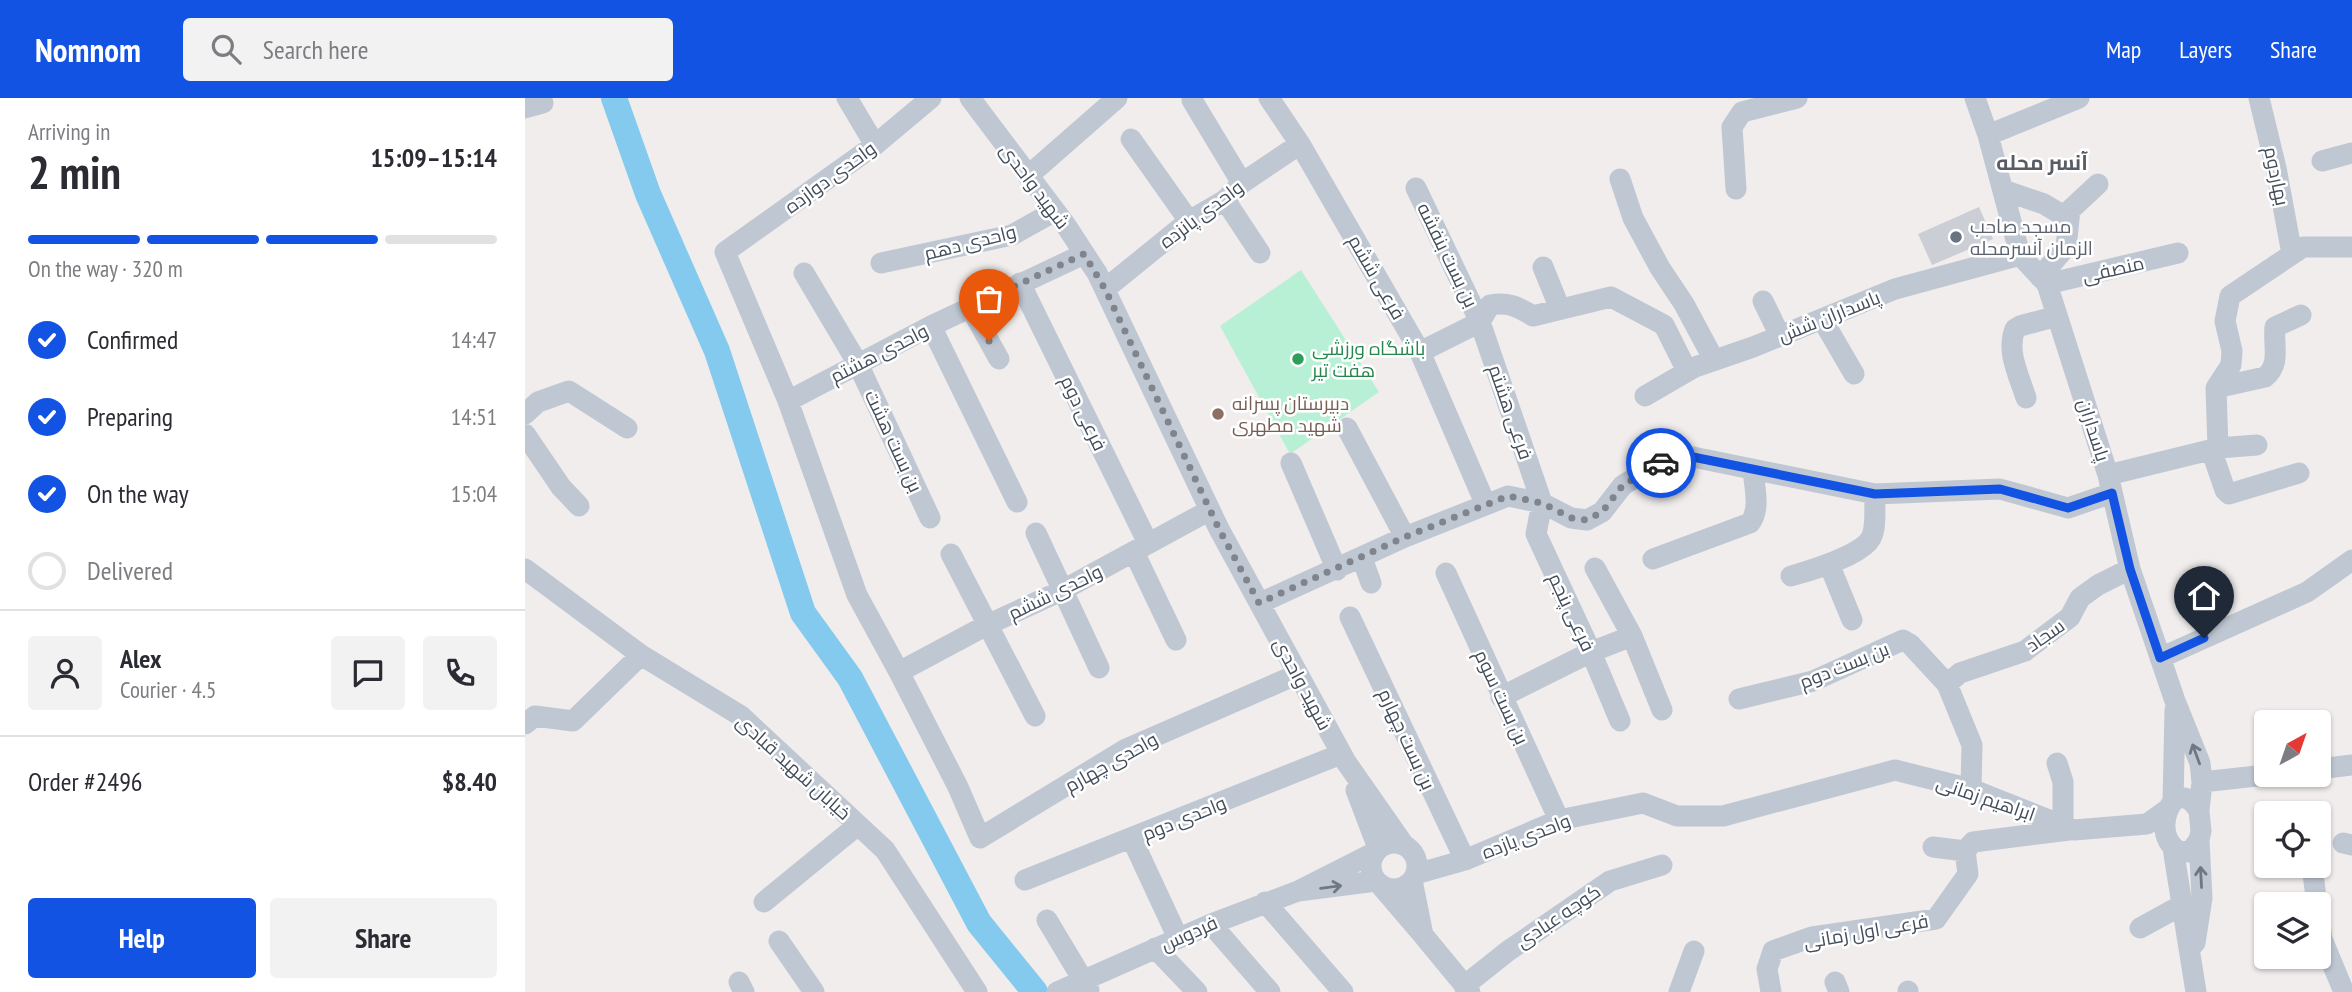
<!DOCTYPE html>
<html lang="en">
<head>
<meta charset="utf-8">
<style>
	:root { --surface:#fff; --page:#f2f2f3; --text:#2b2b33; --muted:#7c7c81; --line:#e1e1e2; --accent:#1353e3 }
	body { margin:0; font-family:"PT Sans Narrow",Cairo,sans-serif; background:var(--page); color:var(--text); height:100vh; display:flex; flex-direction:column; font-size:26px; white-space:nowrap }
	* { box-sizing:border-box; margin:0 }
	p { font-size:23px; color:var(--muted) }
	.icon { flex:none; width:38px; height:38px; fill:none; stroke:currentColor; stroke-width:2; stroke-linecap:round; stroke-linejoin:round }
	.map { position:relative; flex:1; overflow:hidden }
	.sheet { display:flex; flex-direction:column; background:var(--surface); width:525px }
	.sheet>* { flex:none }
	.needle { width:46px; rotate:40deg }
	.controls { position:absolute; left:1729px; top:612px; display:grid; gap:14px }
	.controls a { display:grid; place-items:center; width:77px; height:77px; border-radius:7px; background:var(--surface); box-shadow:0 2px 5px #0004; font-size:35px }
	.pin { position:absolute; display:grid; place-items:center; width:60px; height:60px; color:#fff; margin:-72px -30px; border-radius:50% 50% 50% 0; rotate:-45deg; box-shadow:0 0 7px #0007 }
	.pin .icon { rotate:45deg }
	.courier { position:absolute; display:grid; place-items:center; width:70px; height:70px; margin:-35px; border:5px solid #1353e3; border-radius:50%; background:#fff; color:#222; box-shadow:0 2px 9px #0007 }
	.summary em { font-style:normal; font-weight:700 }
	.summary div { display:flex; flex-direction:column-reverse }
	.summary { display:flex; align-items:center; justify-content:space-between; height:119px; padding:0 28px }
	h1 { font-size:46px; font-weight:700; line-height:52px }
	.bar { display:grid; grid-template-columns:repeat(4,1fr); gap:10px 7px; align-content:center; height:84px; padding:0 28px }
	.bar i { height:9px; border-radius:5px; background:var(--line) }
	.bar .selected { background:var(--accent) }
	.bar p { grid-column:span 4 }
	.line { display:flex; align-items:center; gap:18px; padding:0 28px; border-top:2px solid var(--line) }
	.line div { flex:1 }
	.round { display:grid; place-items:center; flex:none; width:74px; height:74px; border-radius:7px; background:var(--page) }
	ol { padding:0 28px; list-style:none }
	li { display:flex; align-items:center; gap:21px; height:77px }
	li p { margin-inline-start:auto }
	li .icon { padding:7px; border-radius:50%; background:var(--accent); color:#fff; stroke-width:4 }
	li:last-child { color:var(--muted) }
	li i { width:38px; height:38px; border:4px solid var(--line); border-radius:50% }
	.button { display:flex; gap:14px; margin-top:auto; padding:14px 28px }
	.button a { flex:1; height:80px; border-radius:7px; background:var(--accent); color:#fff; font-size:28px; font-weight:700; line-height:80px; text-align:center }
	.button a+a { background:var(--page); color:var(--text) }
	header { display:flex; align-items:center; gap:42px; box-sizing:border-box; height:98px; padding:0 35px; background:var(--accent); color:#fff }
	header strong { font-size:33px }
	nav { display:flex; gap:38px; margin-inline-start:auto; font-size:24px }
	.search { width:490px; height:63px; background:var(--page); display:flex; align-items:center; gap:18px; box-sizing:border-box; padding:0 24px; border-radius:7px; color:var(--muted); font-size:26px }
	main { display:flex; flex:1; min-height:0 }
	.map>svg:first-child { display:block }
	.green { fill:#b8f0d5 }
	.lines { fill:none; stroke-linecap:round; stroke-linejoin:round }
	.river { stroke:#83caee; stroke-width:26 }
	.building { fill:#cbced5 }
	.minor { stroke:#bfc7d3; stroke-width:21 }
	.oneway { stroke:#6f7884 }
	.done { stroke:#80858d; stroke-width:7; stroke-dasharray:0 12.6 }
	.route { stroke:#1353e3; stroke-width:9 }
	.worship-dot { fill:#6b7280; stroke:#fff; stroke-width:2.5 }
	.leisure-dot { fill:#2e9e5b; stroke:#fff; stroke-width:2.5 }
	.education-dot { fill:#8d6e63; stroke:#fff; stroke-width:2.5 }
	.labels { text-anchor:middle; dominant-baseline:central; stroke-width:5; stroke-linejoin:round; paint-order:stroke }
	.street-label { font-size:19px; fill:#444d5a; stroke:#fff }
	.worship-label { font-size:19px; fill:#5b616d; stroke:#fff; text-anchor:start }
	.leisure-label { font-size:19px; fill:#27864d; stroke:#fff; text-anchor:start }
	.education-label { font-size:19px; fill:#785e54; stroke:#fff; text-anchor:start }
	.neighbourhood-label { font-size:21px; font-weight:bold; fill:#595c62; stroke:#fff }
</style>
</head>
<body>
<header>
<strong>Nomnom</strong>
<div class="search"><svg class="icon" aria-label="search" viewBox="0 0 24 24"><circle cx="10" cy="10" r="6"/><path d="M15 15l6 6"/></svg>Search here</div>
<nav><a>Map</a><a>Layers</a><a>Share</a></nav>
</header>
<main>
<section class="sheet">
<div class="summary"><div><h1>2 min</h1><p>Arriving in</p></div><em>15:09–15:14</em></div>
<div class="bar"><i class="selected"></i><i class="selected"></i><i class="selected"></i><i></i><p>On the way · 320 m</p></div>
<ol>
<li><svg class="icon" aria-label="check" viewBox="0 0 24 24"><path d="M5 12l5 5 9-10"/></svg>Confirmed<p>14:47</p></li>
<li><svg class="icon" aria-label="check" viewBox="0 0 24 24"><path d="M5 12l5 5 9-10"/></svg>Preparing<p>14:51</p></li>
<li><svg class="icon" aria-label="check" viewBox="0 0 24 24"><path d="M5 12l5 5 9-10"/></svg>On the way<p>15:04</p></li>
<li><i></i>Delivered</li>
</ol>
<div class="line" style="height:126px"><a class="round"><svg class="icon" aria-label="person" viewBox="0 0 24 24"><circle cx="12" cy="8" r="4"/><path d="M4 21q1-7 8-7t8 7"/></svg></a><div><b>Alex</b><p>Courier · 4.5</p></div><a class="round"><svg class="icon" aria-label="chat" viewBox="0 0 24 24"><path d="M4 5h16v11H9l-5 4z"/></svg></a><a class="round"><svg class="icon" aria-label="phone" viewBox="0 0 24 24"><path d="M5 4h4l2 5-3 2q2 4 5 5l2-3 5 2v4C11 20 4 13 5 4z"/></svg></a></div>
<div class="line" style="height:91px"><div>Order #2496</div><b>$8.40</b></div>
<div class="button"><a>Help</a><a>Share</a></div>
</section>
<div class="map">
<svg width="1827" height="894" viewBox="0 0 1827 894">
	<rect width="100%" height="100%" fill="#f0edec"/>
	<!-- green -->
	<path class="green" d="M776 172 854 294 765 356 695 228Z"/>
	<g class="lines">
		<!-- river -->
		<path class="river" d="M89 0 123 96 192 253 278 515 325 580 454 825 510 894"/>
	</g>
	<!-- building -->
	<path class="building" d="M1454 109 1468 141 1407 167 1393 136Z"/>
	<g class="lines">
		<!-- minor -->
		<path class="minor" d="M322 0 350 47
			M406 0 350 47 200 154 263 303 332 497 374 574 433 689 455 740 601 651 773 576
			M445 0 540 126 572 175 694 431 821 664 879 747
			M744 0 775 46 895 254 960 405
			M1450 0 1463 37 1495 157 1522 186 1583 377 1605 471 1650 603 1675 665 1677 684 1674 713 1676 733 1674 742 1665 754 1653 753C1635 741 1637 716 1650 701 1662 697 1668 703 1674 713
			M1734 0 1751 70 1767 156
			M667 2 717 85
			M0 10 18 5
			M1463 37 1554 0
			M606 41 664 123
			M1797 63 1827 55
			M503 78 592 0
			M1095 81 1108 120 1135 170 1159 206 1189 262
			M891 90 955 224 1017 405 1011 436 1066 554 1095 623
			M1211 91 1207 29 1217 14 1272 0
			M1478 92 1519 106 1544 121
			M700 102 735 155
			M356 165 487 137 530 113
			M1018 169 1035 211
			M279 175 333 266 405 420
			M1515 179 1541 149 1545 112 1573 86
			M495 185 623 445
			M1522 186 1653 155
			M580 191 664 123 700 102 717 85 775 46
			M1238 203 1255 238
			M445 209 474 261
			M1297 221 1329 276
			M406 228 492 404
			M895 254 955 224 965 207C983 204 992 208 1008 218L1086 199 1139 227 1162 273
			M1691 290 1740 279C1756 266 1748 249 1750 229L1776 217
			M1120 298 1170 269 1228 249 1370 191 1495 157
			M1501 300C1494 277 1481 254 1490 231L1495 228 1532 218
			M263 303 406 228 559 156
			M0 316 13 304 44 293 102 330
			M822 330 880 439
			M0 336 36 389 54 408
			M1693 350 1732 347
			M1687 354 1700 392 1704 396 1774 375
			M766 365 812 472
			M1583 377 1693 350 1691 290 1706 267 1707 253 1700 223 1705 198 1778 149H1827
			M511 435 574 570
			M609 454 651 542
			M426 456 510 618
			M837 460 846 485
			M1128 461 1225 425C1236 411 1229 388 1228 371
			M1304 466 1327 522
			M1070 470 1107 538 1137 612
			M0 471 116 557 216 618 360 752 452 894
			M921 475 1034 722
			M1266 478C1284 473 1337 457 1346 440 1352 429 1349 408 1350 396
			M735 505 880 439 983 398 1017 405 1046 420 1062 422 1077 414 1098 387 1140 362 1163 358 1350 396 1475 391 1543 410 1587 395
			M825 519 940 762
			M1635 560 1782 494 1827 462
			M374 574 462 527 538 492 685 412
			M1422 586 1435 575 1500 553 1545 519 1555 500 1573 487 1605 471
			M976 599 1066 554 1107 538
			M1214 601 1288 583 1378 542 1385 546 1422 586 1447 647 1446 691
			M0 626 10 618 48 623 116 557
			M1532 665 1538 684V727
			M1794 671 1827 667
			M1677 684 1741 677
			M831 692 853 750
			M1648 704 1650 612
			M607 741 653 840
			M846 768a23 23 0 1 1 46 0a23 23 0 1 1-46 0Z
			M1818 745 1827 747
			M1408 749 1440 753
			M1648 750 1671 894
			M848 755 773 793 851 783
			M1787 768 1792 807
			M891 776 940 762 1034 722 1118 705 1152 718H1198L1370 672 1446 691 1549 732 1622 726 1643 711
			M500 782 816 656
			M856 788 898 837 887 782
			M239 804 333 727
			M740 804 818 894
			M1794 818 1797 841 1819 894
			M522 822 564 892
			M686 826 745 894
			M1615 830 1657 807
			M898 837 945 894
			M254 843 289 894
			M1670 845 1677 800 1674 742
			M630 850 672 894
			M214 884 219 894
			M1310 884 1314 894
			M939 888 983 853 1085 783 1137 767
			M1383 893V894
			M532 894 686 826 773 793
			M1154 894 1169 853
			M1246 894 1242 871 1248 853 1287 839 1411 821 1443 776 1440 753 1448 744 1544 732"/>
	</g>
	<!-- one-way arrows -->
	<defs><path id="oneway-shaft" d="M-6 0H5M1.5-3L5.5 0L1.5 3" fill="none" stroke-width="1.6" stroke-linecap="round" stroke-linejoin="round" transform="scale(1.75)"/></defs>
	<g class="oneway">
		<use href="#oneway-shaft" transform="translate(1671 656) rotate(-110)"/>
		<use href="#oneway-shaft" transform="translate(1676 779) rotate(-93)"/>
		<use href="#oneway-shaft" transform="translate(806 789) rotate(-7)"/>
	</g>
	<g class="lines">
		<!-- done -->
		<path class="done" d="M464 243 445 209 559 156 580 191 694 431 734 505 880 439 983 398 1017 405 1046 420 1062 422 1077 414 1098 387 1136 365"/>
		<!-- route -->
		<path class="route" d="M1136 365 1153 359 1163 358 1350 396 1475 391 1543 410 1587 395 1605 471 1635 560 1679 540"/>
	</g>
	<!-- markers -->
	<circle class="worship-dot" cx="1431" cy="139" r="7"/>
	<circle class="leisure-dot" cx="773" cy="261" r="7"/>
	<circle class="education-dot" cx="693" cy="316" r="7"/>
	<g class="labels">
		<!-- street labels -->
		<g class="street-label">
			<text transform="translate(1752 78) rotate(78)">بهاردوم</text>
			<text transform="translate(305 79) rotate(-36)">واحدی دوازده</text>
			<text transform="translate(510 88) rotate(53)">شهید واحدی</text>
			<text transform="translate(676 116) rotate(-37)">واحدی پانزده</text>
			<text transform="translate(445 144) rotate(-14)">واحدی دهم</text>
			<text transform="translate(923 157) rotate(64)">بن بست بنفشه</text>
			<text transform="translate(1588 171) rotate(-13)">منصفی</text>
			<text transform="translate(852 179) rotate(60)">فرعی ششم</text>
			<text transform="translate(1304 218) rotate(-22)">پاسداران شش</text>
			<text transform="translate(354 255) rotate(-27)">واحدی هشتم</text>
			<text transform="translate(986 314) rotate(71)">فرعی هشتم</text>
			<text transform="translate(559 315) rotate(64)">فرعی دوم</text>
			<text transform="translate(1569 332) rotate(72)">پاسداران</text>
			<text transform="translate(369 343) rotate(65)">بن بست هشت</text>
			<text transform="translate(530 494) rotate(-26)">واحدی ششم</text>
			<text transform="translate(1047 514) rotate(65)">فرعی پنجم</text>
			<text transform="translate(1520 537) rotate(-35)">سجاد</text>
			<text transform="translate(1319 567) rotate(-22)">بن بست دوم</text>
			<text transform="translate(778 586) rotate(62)">شهید واحدی</text>
			<text transform="translate(977 599) rotate(65)">بن بست سوم</text>
			<text transform="translate(882 641) rotate(65)">بن بست چهارم</text>
			<text transform="translate(586 664) rotate(-29)">واحدی چهارم</text>
			<text transform="translate(269 669) rotate(42)">خیابان شهید قبادی</text>
			<text transform="translate(1461 700) rotate(19)">ابراهیم زمانی</text>
			<text transform="translate(659 720) rotate(-22)">واحدی دوم</text>
			<text transform="translate(1001 738) rotate(-21)">واحدی یازده</text>
			<text transform="translate(1033 818) rotate(-34)">کوچه عبادی</text>
			<text transform="translate(1341 833) rotate(-10)">فرعی اول زمانی</text>
			<text transform="translate(664 835) rotate(-24)">فردوس</text>
		</g>
		<!-- worship labels -->
		<g class="worship-label">
			<text x="1445" y="128">مسجد صاحب<tspan x="1445" dy="22">الزمان آنسرمحله</tspan></text>
		</g>
		<!-- leisure labels -->
		<g class="leisure-label">
			<text x="787" y="250">باشگاه ورزشی<tspan x="787" dy="22">هفت تیر</tspan></text>
		</g>
		<!-- education labels -->
		<g class="education-label">
			<text x="707" y="305">دبیرستان پسرانه<tspan x="707" dy="22">شهید مطهری</tspan></text>
		</g>
		<!-- neighbourhood labels -->
		<g class="neighbourhood-label">
			<text x="1517" y="64">آنسر محله</text>
		</g>
	</g>
</svg>
<div class="controls">
<a><svg class="needle" viewBox="-14 -14 28 28"><path d="M0-13l5 13h-10z" fill="#e53935"/><path d="M0 13l5-13h-10z" fill="#7c7c81"/></svg></a>
<a><svg class="icon" aria-label="locate" viewBox="0 0 24 24"><circle cx="12" cy="12" r="6"/><path d="M12 2v4M12 18v4M2 12h4M18 12h4"/></svg></a>
<a><svg class="icon" aria-label="layers" viewBox="0 0 24 24"><path d="M12 4l9 5-9 5-9-5zM3 14l9 5 9-5"/></svg></a>
</div>
<div class="pin" style="left:464px;top:243px;background:#ea580c"><svg class="icon" aria-label="bag" viewBox="0 0 24 24"><path d="M5 8h14l-1 12H6zM9 8a3 3 0 0 1 6 0"/></svg></div>
<div class="pin" style="left:1679px;top:540px;background:#1f2937"><svg class="icon" aria-label="home" viewBox="0 0 24 24"><path d="M3 11l9-7 9 7M6 9v11h12V9"/></svg></div>
<div class="courier" style="left:1136px;top:365px"><svg class="icon" aria-label="car" viewBox="0 0 24 24"><path d="M5 17H2v-5l4-1 3-4h7l3 4 3 1v5h-3M9 17h6M6 11h13"/><circle cx="7" cy="17" r="2"/><circle cx="17" cy="17" r="2"/></svg></div>
</div>
</main>
</body>
</html>
